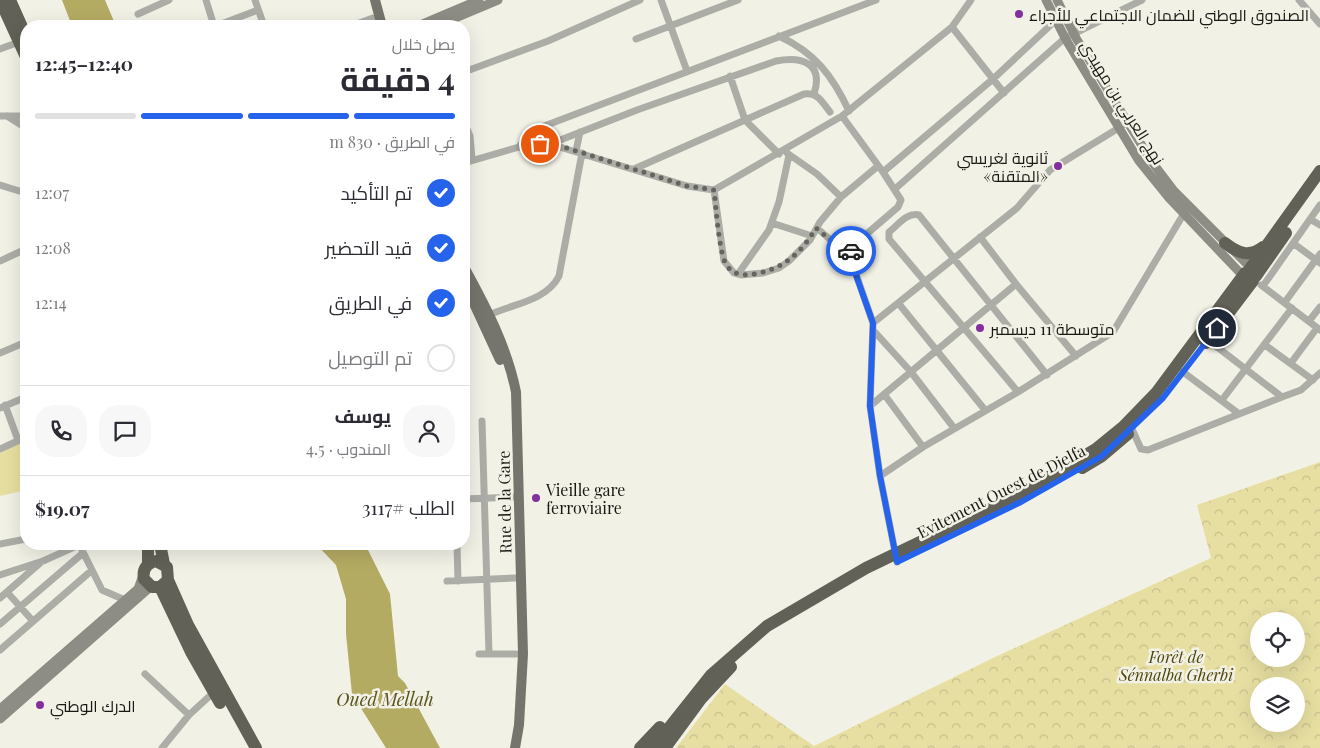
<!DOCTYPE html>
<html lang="ar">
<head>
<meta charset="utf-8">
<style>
	:root { --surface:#fff; --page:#f7f7f7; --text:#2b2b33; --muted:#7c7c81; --line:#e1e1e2; --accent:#2563eb }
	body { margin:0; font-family:"Playfair Display",Cairo,serif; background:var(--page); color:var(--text); direction:rtl; height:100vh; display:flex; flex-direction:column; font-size:19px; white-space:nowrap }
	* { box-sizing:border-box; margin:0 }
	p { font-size:16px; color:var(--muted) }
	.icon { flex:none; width:28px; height:28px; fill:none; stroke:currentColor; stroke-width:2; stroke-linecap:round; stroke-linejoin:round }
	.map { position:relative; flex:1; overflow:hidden; direction:ltr }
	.sheet { position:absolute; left:20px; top:20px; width:450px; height:530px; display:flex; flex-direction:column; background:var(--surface); border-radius:20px; box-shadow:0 5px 20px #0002; direction:rtl }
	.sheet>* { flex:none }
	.fabs { position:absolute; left:1250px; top:612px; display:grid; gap:10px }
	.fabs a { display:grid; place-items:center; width:55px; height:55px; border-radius:50%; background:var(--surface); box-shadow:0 5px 20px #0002; font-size:25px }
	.pin { position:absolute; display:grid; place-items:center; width:42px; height:42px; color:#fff; margin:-21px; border:2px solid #fff; border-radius:50%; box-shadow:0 1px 5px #0007 }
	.courier { position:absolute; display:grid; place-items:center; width:50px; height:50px; margin:-25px; border:4px solid #2563eb; border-radius:50%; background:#fff; color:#222; box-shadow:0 1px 6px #0007 }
	.overview em { font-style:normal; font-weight:700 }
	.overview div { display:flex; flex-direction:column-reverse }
	.overview { display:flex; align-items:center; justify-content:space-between; height:85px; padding:0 15px }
	h1 { font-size:32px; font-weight:700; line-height:38px }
	.bar { display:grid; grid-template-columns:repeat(4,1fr); gap:8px 5px; align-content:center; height:60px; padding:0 15px }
	.bar i { height:6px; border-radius:4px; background:var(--line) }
	.bar .selected { background:var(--accent) }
	.bar p { grid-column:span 4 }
	.line { display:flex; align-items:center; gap:12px; padding:0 15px; border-top:1px solid var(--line) }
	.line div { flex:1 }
	.round { display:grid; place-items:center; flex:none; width:52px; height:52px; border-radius:20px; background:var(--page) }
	ol { padding:0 15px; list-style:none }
	li { display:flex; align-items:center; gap:15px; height:55px }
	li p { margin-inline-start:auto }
	li .icon { padding:5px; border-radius:50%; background:var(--accent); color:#fff; stroke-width:4 }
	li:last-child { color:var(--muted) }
	li i { width:28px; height:28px; border:2px solid var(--line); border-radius:50% }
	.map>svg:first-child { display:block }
	.green { fill:#e7dfa1 }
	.forest { fill:url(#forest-crowns); fill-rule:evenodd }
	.water { fill:#b4ab63 }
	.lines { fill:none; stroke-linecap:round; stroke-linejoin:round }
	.street { stroke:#adada8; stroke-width:7 }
	.secondary { stroke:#8d8c85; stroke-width:9 }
	.primary { stroke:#75756d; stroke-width:10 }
	.highway { stroke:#626157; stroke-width:12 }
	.done { stroke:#65645e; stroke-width:5; stroke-dasharray:0 9 }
	.route { stroke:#2563eb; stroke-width:6 }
	.poi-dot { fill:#832f9e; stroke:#f2f1e6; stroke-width:2 }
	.labels { text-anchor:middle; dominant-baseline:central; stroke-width:5; stroke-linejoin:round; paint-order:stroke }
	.poi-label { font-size:16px; fill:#191814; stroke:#f2f1e6; text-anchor:start }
	.street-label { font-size:16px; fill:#191814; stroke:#f2f1e6 }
	.park-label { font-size:16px; font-style:italic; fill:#4d460c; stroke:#f2f1e6 }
	.water-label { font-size:18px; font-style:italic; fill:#5a541d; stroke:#f2f1e6 }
</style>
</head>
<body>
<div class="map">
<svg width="1320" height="748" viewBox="0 0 1320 748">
	<defs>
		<pattern id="forest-crowns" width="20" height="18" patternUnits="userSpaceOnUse" patternTransform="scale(1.25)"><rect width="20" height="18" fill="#e7dfa1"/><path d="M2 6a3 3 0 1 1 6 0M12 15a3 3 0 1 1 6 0" fill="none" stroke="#c6bf8a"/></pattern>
	</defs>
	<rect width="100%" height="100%" fill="#f2f1e6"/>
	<!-- green -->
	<path class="green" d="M26 440V490L0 496V453Z"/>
	<!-- forest -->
	<path class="forest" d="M1320 462V748H676L725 684 814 746 995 657 1211 558 1197 505ZM1259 621H1296V659H1259ZM1259 686H1296V724H1259Z"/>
	<!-- water -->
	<path class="water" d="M62 0H105L116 26H72Z
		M316 544H365L390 594 398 676 405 683 440 748H386L352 694 346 634V599L336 565Z"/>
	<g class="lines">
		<!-- street -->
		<path class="street" d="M206 0 214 26
			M255 0 264 26
			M661 0 687 71
			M1299 0 1320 24
			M138 14 169 0
			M216 26 258 10
			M351 26 373 18
			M952 27 1004 93
			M779 36C815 53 832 75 849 111
			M636 39 738 0
			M0 49 19 42
			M464 72 548 41 640 0
			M730 76 745 120 779 154
			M0 116H26
			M7 116 26 128
			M842 116 883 172 901 200 898 207 855 244 849 254 873 323 870 406 880 476 897 562
			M464 122 470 136 472 159
			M550 144 637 110 776 61C802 56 824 63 814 94
			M519 147 527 136 539 128 876 0
			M576 151 580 132
			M787 153 817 174 841 197
			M464 163 519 147 550 144 687 186 714 190 842 116 952 27 971 0
			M634 169 804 94C818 92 822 102 830 112
			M883 172 993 79 1056 20
			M0 185 26 193
			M895 189 1065 38 1142 0
			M714 190 724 261 734 273 741 275 763 273 779 268 789 261 810 240 820 222 841 197 878 166
			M1310 219 1320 225
			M772 223 812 236
			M817 228 834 243 852 248
			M980 237 1016 284 1076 356
			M1293 243 1320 263
			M0 261 26 249
			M738 274 769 230 779 202 789 155
			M1261 285 1320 330
			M1263 286 1320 205
			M1285 302 1320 254
			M899 304 985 410
			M487 316C510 304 546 302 559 276L582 153
			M1309 321 1320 307
			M873 323 1017 208 1050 170 1122 126
			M873 330 911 372 954 428
			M1265 345 1313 380
			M0 353 26 342
			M1291 363 1317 328
			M1183 372 1238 413
			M1018 392 889 239V232C898 225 907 212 919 215L1047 375
			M884 394 923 447
			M1282 397 1301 390 1320 373
			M1222 400 1292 308
			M5 405 18 440
			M870 406 1016 284
			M0 408 26 397
			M482 421 489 654
			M1132 429 1141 449 1148 450 1282 397 1208 340
			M0 449 26 437
			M880 476 923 447 1018 392 1113 332 1186 210
			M464 499 515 497
			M0 544 26 539
			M457 544 458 581
			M82 550 102 590 125 600
			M0 575 43 561 81 544
			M447 581 515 578
			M7 592 32 620
			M0 598 40 563
			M0 624 83 553
			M0 650 91 571
			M479 654H516
			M145 674 189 715
			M162 748 189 715 214 692"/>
		<!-- secondary -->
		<path class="secondary" d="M1046 0 1065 38 1139 161 1169 198 1245 278
			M1057 0 1076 38 1152 162 1174 191 1254 271
			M418 26 479 0
			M436 26 498 0
			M0 709 138 589 143 575
			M0 719 148 589 155 587"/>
		<!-- primary -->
		<path class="primary" d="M375 0 382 26
			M464 267C486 307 507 347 516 392L523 654 519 725 515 748
			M464 282 500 360"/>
		<!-- highway -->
		<path class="highway" d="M0 0 26 57
			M10 0 26 36
			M1225 243C1238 253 1249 258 1263 247
			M1249 270 1320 171
			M1256 276 1286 233
			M1206 343 1253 281
			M1082 468 1102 456 1128 434
			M148 544V564
			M160 544 164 564
			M168 580 160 587H152L144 579C142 569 147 563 156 561L167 567 168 580 188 625 256 748
			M160 587 191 652 220 703
			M640 748 660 727
			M653 748 711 675 767 626 866 568 1024 492 1096 449 1123 427 1156 393 1245 273
			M665 748 701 699 731 667"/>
	</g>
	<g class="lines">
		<!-- done -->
		<path class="done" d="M540 144 567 148 687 186 714 190C716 206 719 255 727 266 734 275 743 276 754 274 784 269 801 253 816 228L834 243 852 248 851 251"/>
		<!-- route -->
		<path class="route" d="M851 251 850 258 873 323 870 406 880 476 897 562 1021 502 1102 456 1163 398 1217 328"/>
	</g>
	<!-- markers -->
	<g class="poi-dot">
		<circle cx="1019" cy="14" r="5"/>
		<circle cx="1058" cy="166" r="5"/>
		<circle cx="980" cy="328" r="5"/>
		<circle cx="536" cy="498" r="5"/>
		<circle cx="40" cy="705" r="5"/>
	</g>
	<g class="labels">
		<!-- poi labels -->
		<g class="poi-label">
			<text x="1029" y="14">الصندوق الوطني للضمان الاجتماعي للأجراء</text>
			<text x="1048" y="157" text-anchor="end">ثانوية لغريسي<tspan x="1048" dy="18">«المتقنة»</tspan></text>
			<text x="990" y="328">متوسطة 11 ديسمبر</text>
			<text x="546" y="489">Vieille gare<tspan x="546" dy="18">ferroviaire</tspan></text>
			<text x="50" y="705">الدرك الوطني</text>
		</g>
		<!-- street labels -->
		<g class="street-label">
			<text transform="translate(1123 102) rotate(58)">نهج العربي بن مهيدي</text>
			<text transform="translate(1001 491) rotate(-27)">Evitement Ouest de Djelfa</text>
			<text transform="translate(504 502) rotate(-91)">Rue de la Gare</text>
		</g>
		<!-- park labels -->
		<g class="park-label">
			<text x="1176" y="656">Forêt de<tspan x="1176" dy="18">Sénnalba Gherbi</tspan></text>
		</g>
		<!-- water labels -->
		<g class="water-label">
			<text x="385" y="699">Oued Mellah</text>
		</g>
	</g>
</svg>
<div class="fabs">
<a><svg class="icon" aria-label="locate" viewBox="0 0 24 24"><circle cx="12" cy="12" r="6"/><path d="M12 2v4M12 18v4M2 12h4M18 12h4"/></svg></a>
<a><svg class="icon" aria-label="layers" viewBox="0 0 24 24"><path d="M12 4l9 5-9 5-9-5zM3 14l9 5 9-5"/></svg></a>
</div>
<div class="pin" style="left:540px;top:144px;background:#ea580c"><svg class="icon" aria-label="bag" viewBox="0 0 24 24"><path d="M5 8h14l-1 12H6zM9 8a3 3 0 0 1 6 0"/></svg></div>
<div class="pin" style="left:1217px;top:328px;background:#1f2937"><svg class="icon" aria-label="home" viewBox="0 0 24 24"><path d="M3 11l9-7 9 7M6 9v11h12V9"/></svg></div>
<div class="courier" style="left:851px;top:251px"><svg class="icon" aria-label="car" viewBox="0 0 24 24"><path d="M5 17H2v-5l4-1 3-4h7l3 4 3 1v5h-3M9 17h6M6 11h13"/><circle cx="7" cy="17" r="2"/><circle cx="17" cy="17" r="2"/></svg></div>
<section class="sheet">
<div class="overview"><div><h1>4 دقيقة</h1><p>يصل خلال</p></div><em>12:40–12:45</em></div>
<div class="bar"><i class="selected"></i><i class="selected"></i><i class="selected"></i><i></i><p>في الطريق · 830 m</p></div>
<ol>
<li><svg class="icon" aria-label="check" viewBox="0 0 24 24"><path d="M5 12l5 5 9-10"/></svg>تم التأكيد<p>12:07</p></li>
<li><svg class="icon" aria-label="check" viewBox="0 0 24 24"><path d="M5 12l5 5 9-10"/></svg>قيد التحضير<p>12:08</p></li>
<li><svg class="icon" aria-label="check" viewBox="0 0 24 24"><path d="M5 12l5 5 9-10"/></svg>في الطريق<p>12:14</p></li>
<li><i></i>تم التوصيل</li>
</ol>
<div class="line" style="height:90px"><a class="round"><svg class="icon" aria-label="person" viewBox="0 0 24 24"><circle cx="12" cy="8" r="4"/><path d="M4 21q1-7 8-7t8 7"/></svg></a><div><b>يوسف</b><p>المندوب · 4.5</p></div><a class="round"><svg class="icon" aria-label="chat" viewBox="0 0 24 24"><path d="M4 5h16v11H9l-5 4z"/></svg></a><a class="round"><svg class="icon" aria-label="phone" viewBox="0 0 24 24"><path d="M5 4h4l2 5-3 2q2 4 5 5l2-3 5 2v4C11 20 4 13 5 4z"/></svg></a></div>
<div class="line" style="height:65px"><div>الطلب #3117</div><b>$19.07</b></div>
</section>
</div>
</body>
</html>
